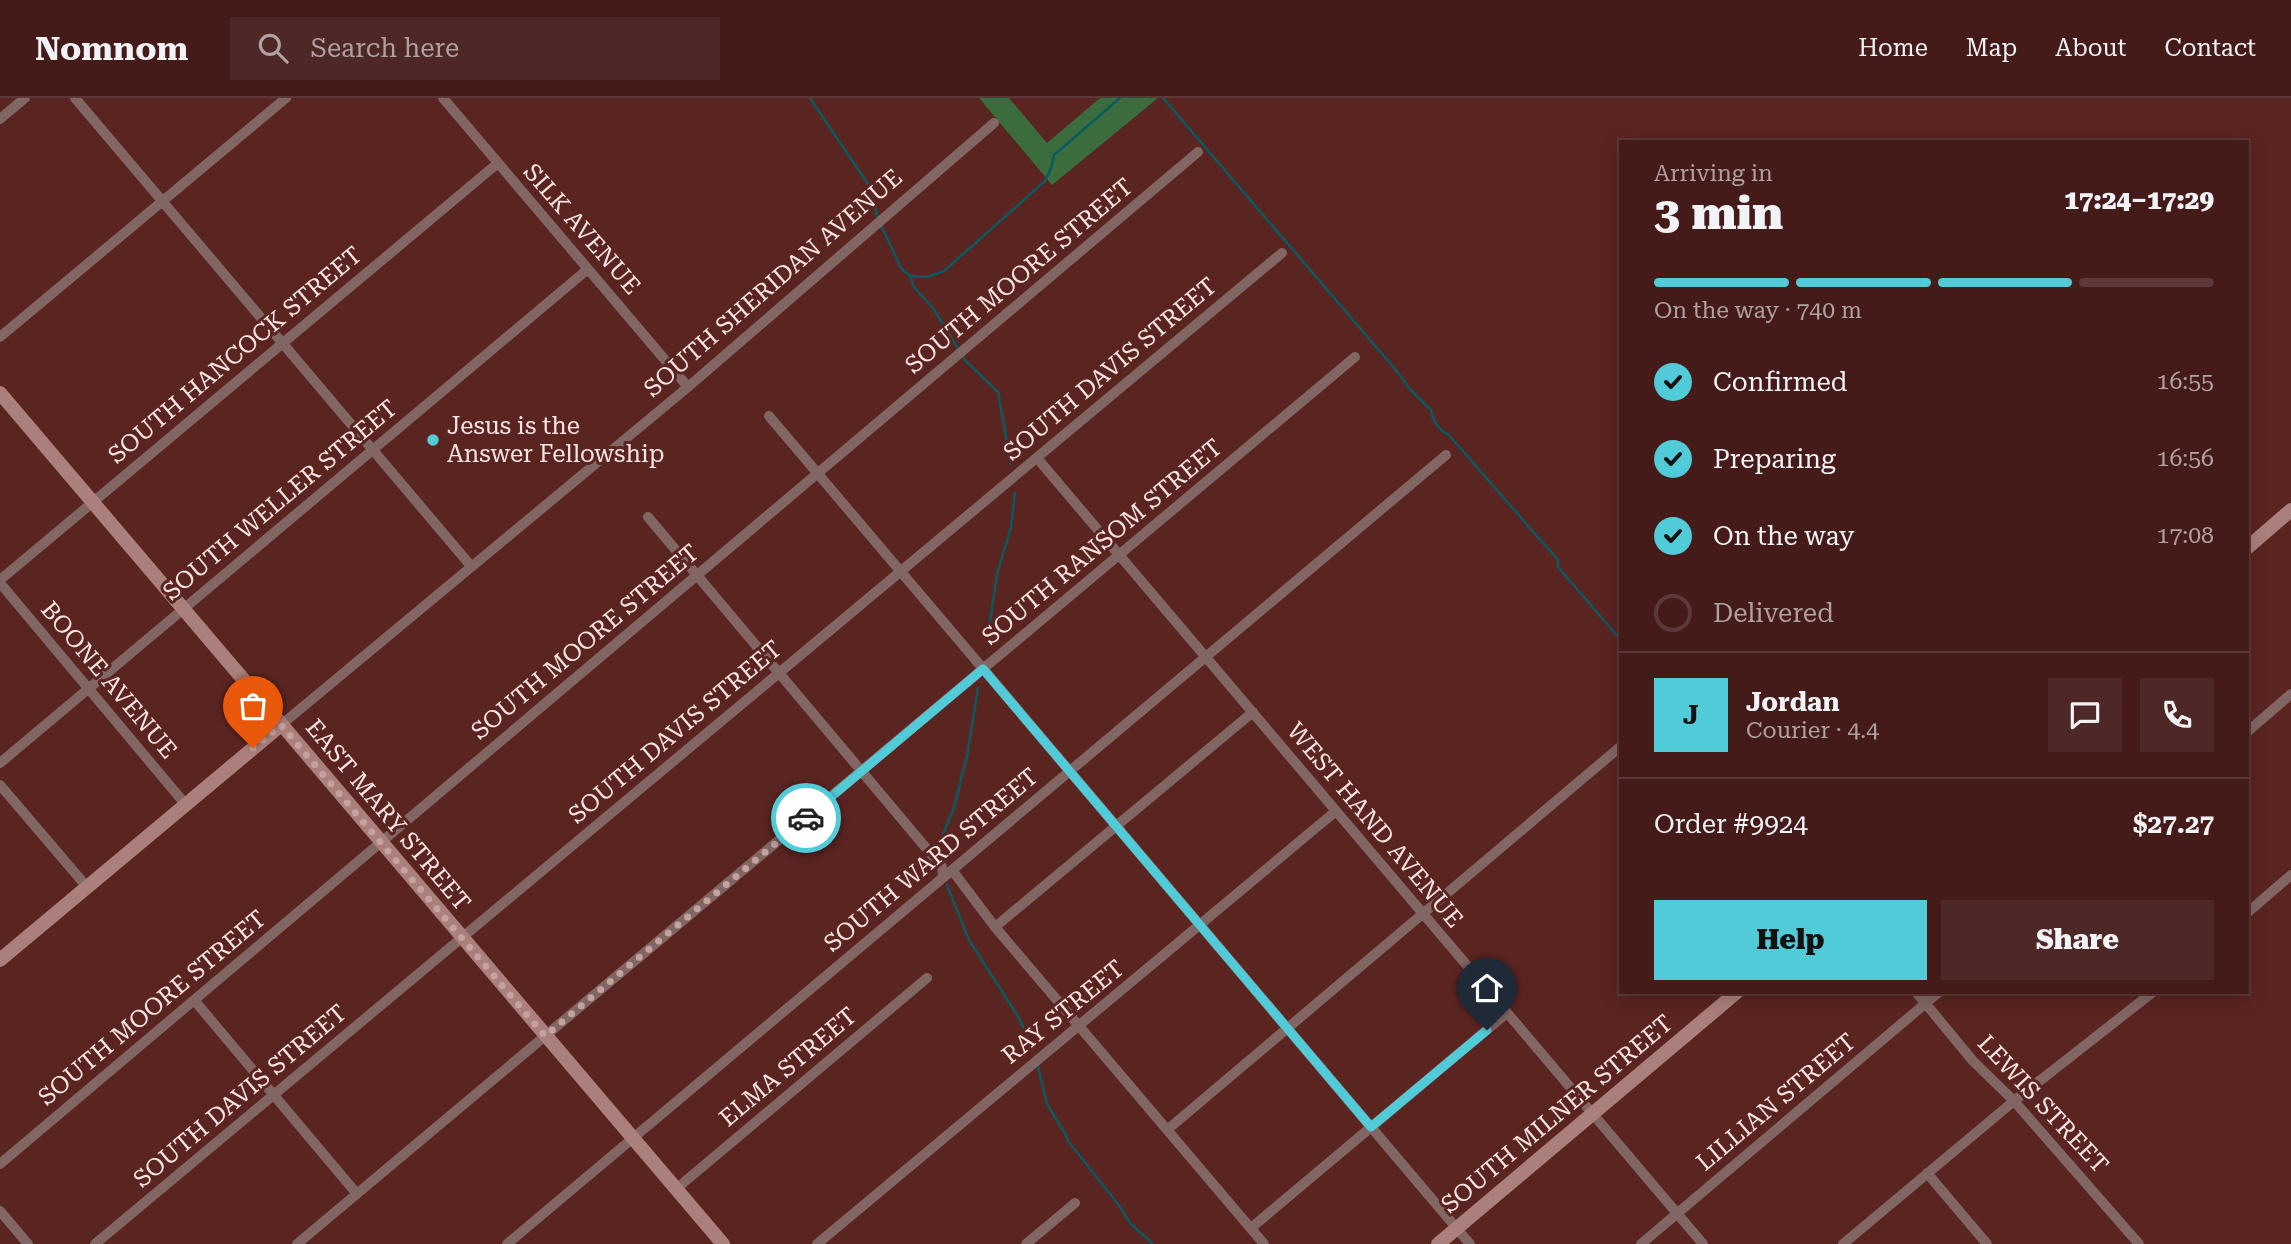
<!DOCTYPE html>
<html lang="en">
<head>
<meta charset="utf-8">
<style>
	:root { --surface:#441b19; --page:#4e2826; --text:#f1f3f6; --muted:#afa1a2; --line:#5c3938; --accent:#52cbd8 }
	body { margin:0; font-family:"Roboto Serif",serif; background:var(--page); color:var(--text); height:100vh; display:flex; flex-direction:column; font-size:26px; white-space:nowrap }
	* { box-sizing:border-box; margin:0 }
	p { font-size:23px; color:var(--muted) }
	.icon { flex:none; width:38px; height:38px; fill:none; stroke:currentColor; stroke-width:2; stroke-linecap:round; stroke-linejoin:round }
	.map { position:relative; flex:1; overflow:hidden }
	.side { position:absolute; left:1619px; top:42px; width:630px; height:854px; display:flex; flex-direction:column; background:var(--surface); border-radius:0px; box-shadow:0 4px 18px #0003,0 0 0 2px var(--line) }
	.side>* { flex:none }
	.pin { position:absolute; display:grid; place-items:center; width:60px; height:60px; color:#fff; margin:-72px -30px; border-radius:50% 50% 50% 0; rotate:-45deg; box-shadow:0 0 7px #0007 }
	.pin .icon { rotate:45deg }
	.courier { position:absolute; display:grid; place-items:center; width:70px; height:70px; margin:-35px; border:5px solid #52cbd8; border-radius:50%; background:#fff; color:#222; box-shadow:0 2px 9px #0007 }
	.overview em { font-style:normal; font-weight:800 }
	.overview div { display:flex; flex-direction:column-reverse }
	.overview { display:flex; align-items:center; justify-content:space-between; height:119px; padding:0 35px }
	h1 { font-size:46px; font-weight:800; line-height:52px }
	.bar { display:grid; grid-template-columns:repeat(4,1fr); gap:10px 7px; align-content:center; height:84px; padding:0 35px }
	.bar i { height:9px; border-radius:5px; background:var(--line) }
	.bar .selected { background:var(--accent) }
	.bar p { grid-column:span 4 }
	.line { display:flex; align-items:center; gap:18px; padding:0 35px; border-top:2px solid var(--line) }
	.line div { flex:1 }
	.round { display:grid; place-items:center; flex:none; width:74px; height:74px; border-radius:0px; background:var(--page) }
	ol { padding:0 35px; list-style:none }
	li { display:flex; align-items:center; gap:21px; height:77px }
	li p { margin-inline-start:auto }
	li .icon { padding:7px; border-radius:50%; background:var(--accent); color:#111; stroke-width:4 }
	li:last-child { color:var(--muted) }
	li i { width:38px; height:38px; border:4px solid var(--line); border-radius:50% }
	.button { display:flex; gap:14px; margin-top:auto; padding:14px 35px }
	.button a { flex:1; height:80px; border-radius:0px; background:var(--accent); color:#111; font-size:28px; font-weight:800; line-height:80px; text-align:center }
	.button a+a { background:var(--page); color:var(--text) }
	header { display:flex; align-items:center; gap:42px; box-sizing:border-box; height:98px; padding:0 35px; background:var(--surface); border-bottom:2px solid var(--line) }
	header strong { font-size:33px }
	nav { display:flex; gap:38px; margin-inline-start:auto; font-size:24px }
	.search { width:490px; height:63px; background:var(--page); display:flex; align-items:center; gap:18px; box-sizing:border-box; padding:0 24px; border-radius:0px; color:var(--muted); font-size:26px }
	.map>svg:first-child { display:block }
	.green { fill:#3b6c3e }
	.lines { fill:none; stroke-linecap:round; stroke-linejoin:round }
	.stream { stroke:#0a5a61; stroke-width:2.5 }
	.street { stroke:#826663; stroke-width:10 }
	.secondary { stroke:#ab7f7b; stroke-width:14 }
	.done { stroke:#c3a2a0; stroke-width:7; stroke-dasharray:0 12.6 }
	.route { stroke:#52cbd8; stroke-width:9 }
	.poi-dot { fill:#52cbd8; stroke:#5a2421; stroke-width:2.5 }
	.labels { text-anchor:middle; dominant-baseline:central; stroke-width:6; stroke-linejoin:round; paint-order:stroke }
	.street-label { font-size:24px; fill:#fce6e4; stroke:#5a2421 }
	.poi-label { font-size:24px; fill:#fce6e4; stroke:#5a2421; text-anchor:start }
</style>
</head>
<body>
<header>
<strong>Nomnom</strong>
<div class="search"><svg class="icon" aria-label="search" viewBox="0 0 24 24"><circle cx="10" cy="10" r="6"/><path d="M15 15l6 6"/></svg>Search here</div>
<nav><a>Home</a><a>Map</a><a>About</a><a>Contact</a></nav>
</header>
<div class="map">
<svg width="2291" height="1146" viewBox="0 0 2291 1146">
	<rect width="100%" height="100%" fill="#5a2421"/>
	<!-- green -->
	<path class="green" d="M979 0H1009L1047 45 1100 0H1158L1052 87Z"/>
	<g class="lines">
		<!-- stream -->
		<path class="stream" d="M810 0 870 89 878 121
			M1163 0 1395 271 1410 291 1431 312C1432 321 1439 333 1448 336L1558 462V469L1620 541
			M881 127 901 170 910 178 914 189 933 210 965 262 998 294 1011 366
			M911 178 927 179 944 173 1045 83 1051 70 1054 57 1120 0
			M987 545 997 476 1011 429 1015 395
			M949 755 943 736 954 710 967 658 978 590
			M947 787 969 842 1019 920 1033 952
			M1038 969 1047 1006 1067 1039 1068 1043 1118 1106 1131 1126 1153 1146"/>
		<!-- street -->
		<path class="street" d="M75 0 471 468
			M443 0 688 289
			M0 21 25 0
			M0 239 286 0
			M769 318 1470 1146
			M1037 360 1703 1146
			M648 419 942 769 943 779
			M0 482 498 65
			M0 485 186 707
			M281 627 688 289 994 25
			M2247 634 2291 596
			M0 665 588 171
			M0 687 87 789
			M952 772 995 829 1264 1146
			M2247 815 2291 777
			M995 829 1253 614
			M1916 894 1973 963 2014 1003 2139 1146
			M194 902 357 1096
			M1167 1032 1620 649
			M0 1066 1198 54
			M1927 1075 1987 1146
			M676 1091 927 880
			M0 1113 28 1146
			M1251 1130 1507 915
			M95 1146 1282 155
			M297 1146 1355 259
			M507 1146 1446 357
			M817 1146 1336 713
			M1026 1146 1075 1105
			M1641 1146 1939 894
			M1843 1146 2014 1003 2153 894"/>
		<!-- secondary -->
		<path class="secondary" d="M0 295 723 1146
			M2247 450 2291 412
			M0 862 281 627
			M1438 1146 1737 894"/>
	</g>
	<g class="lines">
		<!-- done -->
		<path class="done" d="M253 650 281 627 545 938 806 720"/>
		<!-- route -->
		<path class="route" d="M806 720 983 571 1371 1029 1487 932"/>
	</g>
	<!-- markers -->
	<circle class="poi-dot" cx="433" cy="342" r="7"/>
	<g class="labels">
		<!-- street labels -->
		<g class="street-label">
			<text transform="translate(582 131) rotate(49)">SILK AVENUE</text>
			<text transform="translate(1019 178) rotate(-40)">SOUTH MOORE STREET</text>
			<text transform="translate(773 185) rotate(-41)">SOUTH SHERIDAN AVENUE</text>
			<text transform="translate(235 257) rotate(-40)">SOUTH HANCOCK STREET</text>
			<text transform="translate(1110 271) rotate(-40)">SOUTH DAVIS STREET</text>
			<text transform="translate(280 402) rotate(-40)">SOUTH WELLER STREET</text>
			<text transform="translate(1102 444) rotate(-40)">SOUTH RANSOM STREET</text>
			<text transform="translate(585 544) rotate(-40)">SOUTH MOORE STREET</text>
			<text transform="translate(109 582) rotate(50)">BOONE AVENUE</text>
			<text transform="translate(675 634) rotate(-40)">SOUTH DAVIS STREET</text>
			<text transform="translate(388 717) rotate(50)">EAST MARY STREET</text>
			<text transform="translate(1375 727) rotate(50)">WEST HAND AVENUE</text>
			<text transform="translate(931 762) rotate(-40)">SOUTH WARD STREET</text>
			<text transform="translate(152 910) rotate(-40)">SOUTH MOORE STREET</text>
			<text transform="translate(1063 914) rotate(-39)">RAY STREET</text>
			<text transform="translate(788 969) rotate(-40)">ELMA STREET</text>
			<text transform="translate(240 998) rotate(-40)">SOUTH DAVIS STREET</text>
			<text transform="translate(1776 1004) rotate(-40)">LILLIAN STREET</text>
			<text transform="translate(2043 1006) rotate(47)">LEWIS STREET</text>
			<text transform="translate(1557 1016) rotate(-40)">SOUTH MILNER STREET</text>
		</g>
		<!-- poi labels -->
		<g class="poi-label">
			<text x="447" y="328">Jesus is the<tspan x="447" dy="28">Answer Fellowship</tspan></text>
		</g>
	</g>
</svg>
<div class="pin" style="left:253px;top:650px;background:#ea580c"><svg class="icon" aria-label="bag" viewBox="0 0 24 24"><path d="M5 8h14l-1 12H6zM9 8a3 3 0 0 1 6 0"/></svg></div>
<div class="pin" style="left:1487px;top:932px;background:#1f2937"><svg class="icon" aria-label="home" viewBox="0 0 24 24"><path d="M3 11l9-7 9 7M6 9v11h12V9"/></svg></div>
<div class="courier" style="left:806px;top:720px"><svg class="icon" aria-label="car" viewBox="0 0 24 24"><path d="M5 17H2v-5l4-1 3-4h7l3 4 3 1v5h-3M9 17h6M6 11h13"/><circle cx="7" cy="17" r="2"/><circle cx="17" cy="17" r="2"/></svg></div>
<section class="side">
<div class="overview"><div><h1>3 min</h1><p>Arriving in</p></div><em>17:24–17:29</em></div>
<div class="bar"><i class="selected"></i><i class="selected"></i><i class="selected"></i><i></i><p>On the way · 740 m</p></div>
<ol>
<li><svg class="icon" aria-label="check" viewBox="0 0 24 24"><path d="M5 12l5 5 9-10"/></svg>Confirmed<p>16:55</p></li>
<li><svg class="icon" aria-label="check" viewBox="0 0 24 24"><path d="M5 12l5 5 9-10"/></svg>Preparing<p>16:56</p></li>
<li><svg class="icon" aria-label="check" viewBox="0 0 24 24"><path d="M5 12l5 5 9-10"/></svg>On the way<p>17:08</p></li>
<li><i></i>Delivered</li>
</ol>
<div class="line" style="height:126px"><b class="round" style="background:var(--accent);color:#111">J</b><div><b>Jordan</b><p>Courier · 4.4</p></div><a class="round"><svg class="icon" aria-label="chat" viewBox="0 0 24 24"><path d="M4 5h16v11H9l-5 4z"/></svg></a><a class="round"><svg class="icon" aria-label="phone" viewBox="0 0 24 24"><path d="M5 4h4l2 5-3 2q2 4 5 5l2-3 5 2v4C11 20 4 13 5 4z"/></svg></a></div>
<div class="line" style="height:91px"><div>Order #9924</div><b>$27.27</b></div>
<div class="button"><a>Help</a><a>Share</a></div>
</section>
</div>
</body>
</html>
